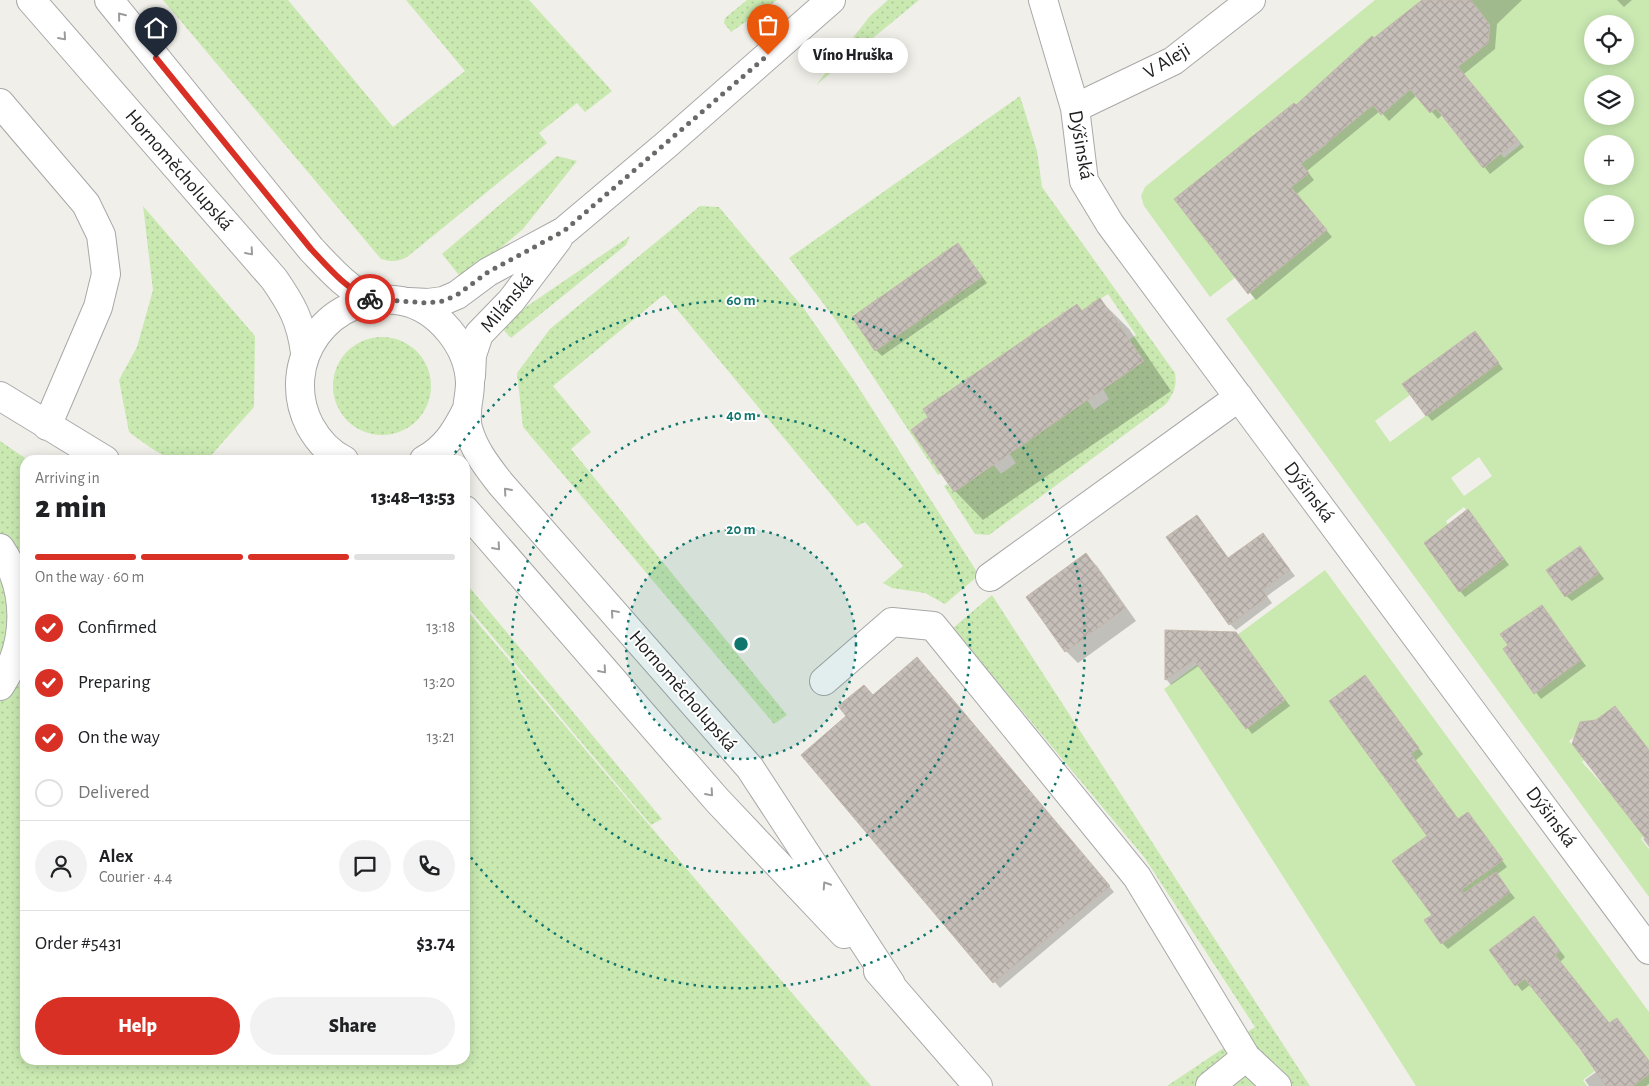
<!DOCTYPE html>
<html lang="en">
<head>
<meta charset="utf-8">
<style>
	:root { --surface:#fff; --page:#f2f2f2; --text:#202124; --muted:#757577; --line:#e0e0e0; --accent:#d93025 }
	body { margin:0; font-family:"Alegreya Sans",sans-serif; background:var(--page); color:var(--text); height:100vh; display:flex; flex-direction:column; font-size:19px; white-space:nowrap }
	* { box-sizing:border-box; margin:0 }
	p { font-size:16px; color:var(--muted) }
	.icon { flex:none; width:28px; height:28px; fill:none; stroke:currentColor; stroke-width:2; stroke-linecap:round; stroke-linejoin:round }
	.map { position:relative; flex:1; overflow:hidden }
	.side { position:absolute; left:20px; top:455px; width:450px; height:610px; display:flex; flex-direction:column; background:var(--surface); border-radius:15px; box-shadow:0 2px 12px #0003 }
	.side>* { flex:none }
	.tools { position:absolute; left:1584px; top:15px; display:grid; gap:10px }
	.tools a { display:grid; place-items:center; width:50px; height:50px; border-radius:50%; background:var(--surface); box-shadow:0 2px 12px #0003; font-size:25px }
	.pin { position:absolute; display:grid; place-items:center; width:42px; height:42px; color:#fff; margin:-51px -21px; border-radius:50% 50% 50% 0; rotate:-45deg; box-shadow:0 0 5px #0007 }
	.pin .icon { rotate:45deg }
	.courier { position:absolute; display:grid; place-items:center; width:50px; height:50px; margin:-25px; border:4px solid #d93025; border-radius:50%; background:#fff; color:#222; box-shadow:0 1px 6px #0007 }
	.bubble { position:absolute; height:35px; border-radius:18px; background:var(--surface); box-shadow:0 2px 12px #0003; font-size:16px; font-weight:800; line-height:35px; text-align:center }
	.summary em { font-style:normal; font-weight:800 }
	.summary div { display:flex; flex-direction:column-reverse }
	.summary { display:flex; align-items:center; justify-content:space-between; height:85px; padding:0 15px }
	h1 { font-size:32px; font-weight:800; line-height:38px }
	.bar { display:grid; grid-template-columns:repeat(4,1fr); gap:8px 5px; align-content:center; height:60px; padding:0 15px }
	.bar i { height:6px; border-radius:4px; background:var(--line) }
	.bar .on { background:var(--accent) }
	.bar p { grid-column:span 4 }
	.line { display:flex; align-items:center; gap:12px; padding:0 15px; border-top:1px solid var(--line) }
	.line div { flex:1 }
	.round { display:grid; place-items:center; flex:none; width:52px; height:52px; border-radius:26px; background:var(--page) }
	ol { padding:0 15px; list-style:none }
	li { display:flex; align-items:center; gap:15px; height:55px }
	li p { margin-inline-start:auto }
	li .icon { padding:5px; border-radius:50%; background:var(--accent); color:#fff; stroke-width:4 }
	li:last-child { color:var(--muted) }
	li i { width:28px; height:28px; border:2px solid var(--line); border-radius:50% }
	.cta { display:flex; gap:10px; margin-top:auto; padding:10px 15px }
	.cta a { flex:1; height:58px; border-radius:30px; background:var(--accent); color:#fff; font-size:20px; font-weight:800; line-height:58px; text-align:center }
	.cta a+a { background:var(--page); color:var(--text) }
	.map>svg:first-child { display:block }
	.grass { fill:url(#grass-dots); fill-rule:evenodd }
	.garden { fill:#c9e9b1; fill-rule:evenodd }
	.shadow { fill:#0003 }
	.building { fill:url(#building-cross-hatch); stroke:#c3b7ab }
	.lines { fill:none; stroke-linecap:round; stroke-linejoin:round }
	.minor-casing { stroke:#a8a8a8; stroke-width:30 }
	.minor { stroke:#fff; stroke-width:28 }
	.oneway { stroke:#9b9b9b }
	.done { stroke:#6a6967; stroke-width:5; stroke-dasharray:0 9 }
	.route { stroke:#d93025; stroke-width:6 }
	.ring { fill:none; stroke:#0f766e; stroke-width:2.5; stroke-dasharray:2.5 5 }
	.labels { text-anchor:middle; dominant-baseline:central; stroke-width:4; stroke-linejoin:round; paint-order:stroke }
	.street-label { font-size:20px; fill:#212121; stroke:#fff }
	.centre { fill:#0f766e; stroke:#fff; stroke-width:2.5 }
	.ring-label { font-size:15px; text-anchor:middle; font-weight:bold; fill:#0f766e; stroke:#fff; stroke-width:4; stroke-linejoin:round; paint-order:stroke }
</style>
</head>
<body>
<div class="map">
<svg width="1649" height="1086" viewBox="0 0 1649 1086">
	<defs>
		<pattern id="grass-dots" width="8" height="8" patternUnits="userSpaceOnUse" patternTransform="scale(1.25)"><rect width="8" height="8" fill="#c9e9b1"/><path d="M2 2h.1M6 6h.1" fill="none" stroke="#acc898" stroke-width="1.8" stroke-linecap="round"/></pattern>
		<pattern id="building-cross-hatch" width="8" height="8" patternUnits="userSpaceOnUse" patternTransform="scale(1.25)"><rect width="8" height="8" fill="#c6beb8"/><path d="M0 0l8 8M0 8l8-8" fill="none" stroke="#aaa39e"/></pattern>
	</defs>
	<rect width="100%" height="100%" fill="#f1efe9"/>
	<!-- grass -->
	<path class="grass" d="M163 0H288L393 127 465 71 406 0H529L612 91 585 112 577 103 539 133 547 143 407 257C398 262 391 262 381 259Z
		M747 0H777L731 32 724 23 725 18Z
		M888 0H919L816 85 870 16Z
		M1020 96 1037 151 1042 187 1175 373C1177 385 1174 394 1166 404L989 535 975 534 944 486 947 484 954 492 993 464 1001 474 1016 463 1009 453 1087 400 1094 410 1109 399 1103 389 1129 340 1136 335 1108 294 1082 311 1076 304 1017 345 911 430 941 473 938 475 835 319 789 258ZM959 244 982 277 875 351 941 255Z
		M557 156 577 161 523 229 463 280 442 254Z
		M143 206 255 336 254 407 207 460C164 460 163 457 129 432L119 380 137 347 153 290Z
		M700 206 719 207 805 310 853 379 979 575 945 604 925 593 892 588 883 583 903 566 865 522 857 526 665 295 661 297 553 386 591 432 571 449 787 715 774 724 523 427 517 373 550 329Z
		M630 236 626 245 511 338 501 327 520 311Z
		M333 386a49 49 0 1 1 98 0a49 49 0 1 1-98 0Z
		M0 441 28 460H25V1060H465V608L871 1086H0Z
		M465 582 662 819 651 825 465 604Z
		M992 595 1310 1086H1167L1255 1027 1144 857 953 628Z"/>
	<!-- garden -->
	<path class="garden" d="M1375 0H1422L1412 9 1468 59 1488 43 1490 29 1485 23 1487 21 1471 0H1649V750L1615 706 1593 723H1581L1577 731V735L1569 741 1584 760 1582 762 1612 795 1649 767V833L1641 839 1649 849V897L1226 319 1254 298 1237 276 1210 297 1144 206 1141 196 1145 187ZM1592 24H1625V56H1592ZM1455 63 1521 144 1504 158 1501 154 1483 168 1436 109 1430 113ZM1334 71 1411 89 1381 115 1373 105 1368 109ZM1592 84H1625V116H1592ZM1294 103 1327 144 1301 164 1309 173 1293 186 1253 135ZM1592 144H1625V176H1592ZM1214 168 1217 254 1174 199ZM1301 200 1327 230 1289 261 1276 246ZM1592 204H1625V236H1592ZM1475 331 1498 363 1390 442 1375 421 1410 395 1402 384ZM1479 457 1492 476 1464 496 1451 478ZM1464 507 1504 559 1459 591 1425 543 1448 525 1446 521ZM1580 546 1599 573 1565 597 1546 570ZM1549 616 1581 660 1534 694 1503 650 1508 645 1500 634 1521 619 1529 630Z
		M1325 570 1649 1012V1061L1617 1018 1577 1046 1595 1071 1583 1080 1587 1086H1416L1164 689ZM1256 661 1285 700 1246 729 1208 678ZM1365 675 1389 707 1353 734 1330 700ZM1418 748 1411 754 1425 775 1397 795 1371 759ZM1468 812 1503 860 1461 890 1479 915 1442 944 1424 920 1432 914 1422 845ZM1534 916 1560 951 1515 986 1489 950Z
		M1649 1074V1086H1633Z"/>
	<!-- shadow -->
	<path class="shadow" d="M1424 0H1522L1497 24 1495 49 1464 74 1524 147 1490 174 1443 114 1438 119 1417 95 1389 121 1380 111 1307 171 1314 180 1297 194 1332 237 1256 300 1176 200 1296 106Z
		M1617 0H1632L1624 7Z
		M958 245 987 283 882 356 876 350Z
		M1100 300 1129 329 1171 391 983 520 955 491 1076 305 1083 312Z
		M1475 332 1503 369 1432 421 1427 415Z
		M1197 516 1229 559 1263 535 1295 576 1267 596 1272 603 1236 630 1230 624Z
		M1473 517 1509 565 1465 597 1460 591Z
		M1580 547 1604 579 1572 601 1566 596Z
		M1086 555 1097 566 1136 621 1078 663 1066 651Z
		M1542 606 1586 666 1541 699 1504 650Z
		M1167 632 1236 633 1290 706 1252 734 1200 665 1171 685 1166 679Z
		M923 664 1114 892 1000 988 803 755Z
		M1365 676 1423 754 1415 761 1459 820 1468 814 1507 867 1496 875 1515 898 1448 949 1442 943 1434 915 1429 836Z
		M1649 750V847L1643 839 1646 837Z
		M1534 918 1565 957 1560 962 1610 1024 1617 1019 1649 1061V1084L1646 1086H1589L1585 1080 1596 1072 1579 1045 1531 984 1522 991 1491 950Z"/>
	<!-- building -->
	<path class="building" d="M1422 0H1471L1490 25 1488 43 1458 67 1518 140 1483 168 1436 108 1430 113 1410 89 1381 115 1373 105 1301 164 1309 173 1291 187 1327 230 1248 294 1174 199 1294 103 1296 105 1372 36 1374 38Z
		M958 243 982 277 875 351 852 317Z
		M1100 298 1144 361 954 492 911 430 928 417 923 409 1077 304 1082 311Z
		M1475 331 1499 363 1426 416 1402 384Z
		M1468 509 1504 559 1459 592 1424 543Z
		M1197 515 1228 558 1263 533 1290 570 1262 590 1267 597 1229 625 1166 537Z
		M1580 546 1599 573 1565 597 1546 570Z
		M1086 553 1125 608 1065 652 1026 597Z
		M1542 605 1581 660 1534 694 1503 649 1508 645 1500 634Z
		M1165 630 1236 632 1285 700 1246 729 1194 660 1165 680Z
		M917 657 1110 886 993 983 801 755 846 716 838 706 864 685 873 695Z
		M1365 675 1419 748 1411 754 1458 819 1468 812 1503 860 1461 890 1464 893 1496 872 1510 892 1441 944 1424 920 1432 915 1392 861 1427 836 1329 701Z
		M1615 706 1649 750V843L1572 744 1580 722 1596 720Z
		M1534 916 1560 951 1555 955 1609 1023 1617 1018 1649 1061V1074L1633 1086H1606L1578 1046 1525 979 1515 986 1489 950Z"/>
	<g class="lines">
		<defs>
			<path id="minor" d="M31 0 274 279C292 305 301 321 305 353
				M109 0 311 249C330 269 347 289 372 300
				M1043 0 1075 108 1084 181 1110 224 1649 950
				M0 103 86 204 101 235 106 274 98 307 47 426
				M1075 108 1173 61 1251 0
				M409 302 428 303 443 301 457 295 488 272 564 231 666 145 831 0
				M471 376 472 355 479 334 511 301 558 239
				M0 396 105 460
				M344 460C329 453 318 440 310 426 277 362 330 288 402 301 438 308 469 346 470 383 470 398 464 413 468 428 474 450 487 466 500 483L750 768 891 984
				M424 460C446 448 456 431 467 409
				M465 510 717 800 844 934
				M0 548C29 590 28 644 0 686
				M990 577 1239 397
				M824 681 892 622 933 626 1137 877 1246 1057 1210 1086
				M878 971 978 1086
				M1246 1057 1277 1086"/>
		</defs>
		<!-- minor casing -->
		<use href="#minor" class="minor-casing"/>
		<!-- minor -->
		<use href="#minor" class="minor"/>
	</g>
	<!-- one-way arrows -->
	<defs><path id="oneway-chevron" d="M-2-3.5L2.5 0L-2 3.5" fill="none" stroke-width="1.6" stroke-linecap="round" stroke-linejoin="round" transform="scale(1.25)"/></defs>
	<g class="oneway">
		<use href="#oneway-chevron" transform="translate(121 16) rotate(-129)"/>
		<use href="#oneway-chevron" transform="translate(63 37) rotate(49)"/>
		<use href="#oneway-chevron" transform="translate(250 252) rotate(49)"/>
		<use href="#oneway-chevron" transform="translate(507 491) rotate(-131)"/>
		<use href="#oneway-chevron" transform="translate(497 547) rotate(49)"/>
		<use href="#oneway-chevron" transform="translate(614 613) rotate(-131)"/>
		<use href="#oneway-chevron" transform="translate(603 670) rotate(49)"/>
		<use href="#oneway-chevron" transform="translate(710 793) rotate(49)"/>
		<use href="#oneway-chevron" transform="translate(826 885) rotate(-123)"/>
	</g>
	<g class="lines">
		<!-- done -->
		<path class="done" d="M370 299 428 303 443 301 457 295 488 272 564 231 768 55"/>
		<!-- route -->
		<path class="route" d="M156 58 311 249C329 268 345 288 370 299"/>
	</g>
	<!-- distance rings -->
	<circle cx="741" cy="644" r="115" fill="#0f766e" fill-opacity=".12"/>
	<g class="ring">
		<circle cx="741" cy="644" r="115"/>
		<circle cx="741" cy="644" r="229"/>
		<path d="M451 459A344 344 0 1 1 466 851"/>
	</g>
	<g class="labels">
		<!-- street labels -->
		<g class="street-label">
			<text transform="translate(1167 61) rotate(-31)">V Aleji</text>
			<text transform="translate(1081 145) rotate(80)">Dýšinská</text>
			<text transform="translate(179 170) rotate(49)">Hornoměcholupská</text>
			<text transform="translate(507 303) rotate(-50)">Milánská</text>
			<text transform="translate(1309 492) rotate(53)">Dýšinská</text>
			<text transform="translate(683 691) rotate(49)">Hornoměcholupská</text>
			<text transform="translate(1551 817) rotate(53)">Dýšinská</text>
		</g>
	</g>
	<circle cx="741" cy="644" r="8" class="centre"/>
	<g class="ring-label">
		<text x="741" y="305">60 m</text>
		<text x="741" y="420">40 m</text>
		<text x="741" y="534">20 m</text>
	</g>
</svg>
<div class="tools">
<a><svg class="icon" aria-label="locate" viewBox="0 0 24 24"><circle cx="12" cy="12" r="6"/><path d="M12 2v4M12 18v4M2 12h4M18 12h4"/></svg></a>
<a><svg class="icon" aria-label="layers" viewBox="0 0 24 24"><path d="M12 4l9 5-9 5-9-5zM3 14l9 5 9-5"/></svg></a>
<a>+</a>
<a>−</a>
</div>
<div class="pin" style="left:768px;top:55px;background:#ea580c"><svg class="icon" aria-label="bag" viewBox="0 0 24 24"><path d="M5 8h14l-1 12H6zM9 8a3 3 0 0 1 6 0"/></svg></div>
<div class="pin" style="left:156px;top:58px;background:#1f2937"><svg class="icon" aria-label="home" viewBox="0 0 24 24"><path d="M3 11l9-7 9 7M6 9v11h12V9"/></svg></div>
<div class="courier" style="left:370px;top:299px"><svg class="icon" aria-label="bike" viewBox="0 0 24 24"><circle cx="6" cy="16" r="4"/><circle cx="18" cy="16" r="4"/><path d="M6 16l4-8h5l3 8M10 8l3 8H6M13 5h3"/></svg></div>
<div class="bubble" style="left:798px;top:38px;width:110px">Víno Hruška</div>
<section class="side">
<div class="summary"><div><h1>2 min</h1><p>Arriving in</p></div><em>13:48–13:53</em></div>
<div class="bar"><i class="on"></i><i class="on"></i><i class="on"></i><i></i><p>On the way · 60 m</p></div>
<ol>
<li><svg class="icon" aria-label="check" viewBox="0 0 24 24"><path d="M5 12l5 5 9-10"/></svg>Confirmed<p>13:18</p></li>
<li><svg class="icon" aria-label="check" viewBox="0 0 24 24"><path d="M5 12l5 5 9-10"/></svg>Preparing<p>13:20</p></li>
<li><svg class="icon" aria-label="check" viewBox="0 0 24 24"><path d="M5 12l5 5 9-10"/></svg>On the way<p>13:21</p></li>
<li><i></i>Delivered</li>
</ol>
<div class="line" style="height:90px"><a class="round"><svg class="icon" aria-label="person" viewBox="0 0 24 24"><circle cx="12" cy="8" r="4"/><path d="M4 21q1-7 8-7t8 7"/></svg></a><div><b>Alex</b><p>Courier · 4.4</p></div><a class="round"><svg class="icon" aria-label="chat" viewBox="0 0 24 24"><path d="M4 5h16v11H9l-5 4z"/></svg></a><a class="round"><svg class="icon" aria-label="phone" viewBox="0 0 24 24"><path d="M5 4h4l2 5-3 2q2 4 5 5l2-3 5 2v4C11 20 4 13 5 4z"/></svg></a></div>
<div class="line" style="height:65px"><div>Order #5431</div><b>$3.74</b></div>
<div class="cta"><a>Help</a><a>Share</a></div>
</section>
</div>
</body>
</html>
